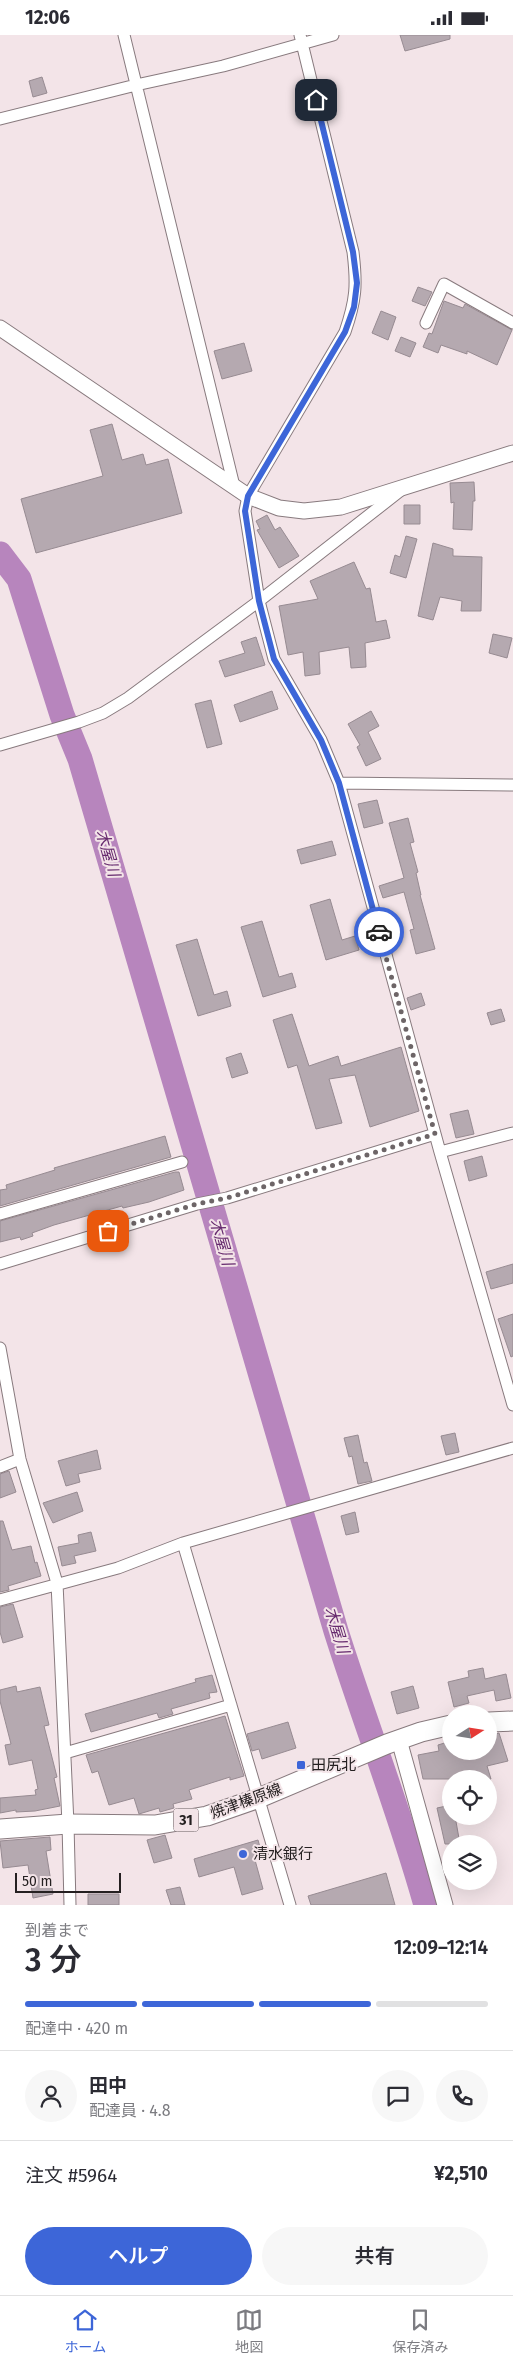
<!DOCTYPE html>
<html lang="ja">
<head>
<meta charset="utf-8">
<style>
	:root { --surface:#fff; --page:#f7f7f7; --text:#2b2b33; --muted:#7c7c81; --line:#e1e1e2; --accent:#3d66d8 }
	body { margin:0; font-family:"Fira Sans","Noto Sans JP",sans-serif; background:var(--page); color:var(--text); height:100vh; display:flex; flex-direction:column; font-size:19px; white-space:nowrap }
	* { box-sizing:border-box; margin:0 }
	p { font-size:16px; color:var(--muted) }
	.icon { flex:none; width:28px; height:28px; fill:none; stroke:currentColor; stroke-width:2; stroke-linecap:round; stroke-linejoin:round }
	.map { position:relative; height:1870px; overflow:hidden }
	.side { display:flex; flex-direction:column; background:var(--surface); flex:1 }
	.side>* { flex:none }
	.needle { width:32px; rotate:78deg }
	.controls { position:absolute; left:442px; top:1670px; display:grid; gap:10px }
	.controls a { display:grid; place-items:center; width:55px; height:55px; border-radius:50%; background:var(--surface); box-shadow:0 5px 20px #0002; font-size:25px }
	.scale { position:absolute; left:15px; bottom:12px; width:106px; box-sizing:border-box; padding-left:5px; border:2px solid #252021; border-top:0; font-size:14px; line-height:18px; white-space:nowrap; color:#252021; -webkit-text-stroke:4px #f3e4e8; paint-order:stroke }
	.pin { position:absolute; display:grid; place-items:center; width:42px; height:42px; color:#fff; margin:-21px; border-radius:10px; box-shadow:0 2px 8px #0006 }
	.courier { position:absolute; display:grid; place-items:center; width:50px; height:50px; margin:-25px; border:4px solid #3d66d8; border-radius:50%; background:#fff; color:#222; box-shadow:0 1px 6px #0007 }
	.summary em { font-style:normal; font-weight:600 }
	.summary div { display:flex; flex-direction:column-reverse }
	.summary { display:flex; align-items:center; justify-content:space-between; height:85px; padding:0 25px }
	h1 { font-size:32px; font-weight:600; line-height:38px }
	.bar { display:grid; grid-template-columns:repeat(4,1fr); gap:8px 5px; align-content:center; height:60px; padding:0 25px }
	.bar i { height:6px; border-radius:4px; background:var(--line) }
	.bar .current { background:var(--accent) }
	.bar p { grid-column:span 4 }
	.line { display:flex; align-items:center; gap:12px; padding:0 25px; border-top:1px solid var(--line) }
	.line div { flex:1 }
	.round { display:grid; place-items:center; flex:none; width:52px; height:52px; border-radius:26px; background:var(--page) }
	.action { display:flex; gap:10px; margin-top:auto; padding:10px 25px }
	.action a { flex:1; height:58px; border-radius:30px; background:var(--accent); color:#fff; font-size:20px; font-weight:600; line-height:58px; text-align:center }
	.action a+a { background:var(--page); color:var(--text) }
	.status { display:flex; justify-content:space-between; align-items:center; height:35px; padding:0 25px; background:var(--surface); direction:ltr }
	.status svg { height:14px; fill:currentColor }
	.dock { display:flex; justify-content:space-around; align-items:center; height:70px; border-top:1px solid var(--line); background:var(--surface); font-size:14px; color:var(--muted) }
	.dock a { display:grid; justify-items:center; gap:2px }
	.dock .current { color:var(--accent) }
	.map>svg:first-child { display:block }
	.lines { fill:none; stroke-linecap:round; stroke-linejoin:round }
	.river { stroke:#b785bd; stroke-width:25 }
	.building { fill:#b5a9b0; stroke:#978b92 }
	.minor-casing { stroke:#887a7e; stroke-width:13 }
	.tertiary-casing { stroke:#887a7e; stroke-width:17 }
	.primary-casing { stroke:#887a7e; stroke-width:21 }
	.minor { stroke:#fff; stroke-width:11 }
	.tertiary { stroke:#fff; stroke-width:15 }
	.primary { stroke:#fff; stroke-width:19 }
	.done { stroke:#6d6567; stroke-width:5; stroke-dasharray:0 9 }
	.route { stroke:#3d66d8; stroke-width:6 }
	.poi-dot { fill:#3d66d8; stroke:#f3e4e8; stroke-width:2 }
	.labels { text-anchor:middle; dominant-baseline:central; stroke-width:4; stroke-linejoin:round; paint-order:stroke }
	.shield { fill:#f3e4e8; stroke:#635b5d; stroke-width:1 }
	.shield-label { font-size:14px; font-weight:bold; fill:#252021 }
	.poi-label { font-size:15px; fill:#252021; stroke:#f3e4e8; text-anchor:start }
	.street-label { font-size:15px; fill:#252021; stroke:#f3e4e8 }
	.water-label { font-size:16px; font-style:italic; fill:#662a6e; stroke:#f3e4e8 }
</style>
</head>
<body>
<div class="status"><b>12:06</b><svg viewBox="0 0 49 12"><path d="M0 12V9h3v3zM5 12V6h3v6zM10 12V3h3v9zM15 12V0h3v12zM26 1h20v11H26zM47 4h2v5h-2z"/></svg></div>
<div class="map">
<svg width="513" height="1870" viewBox="0 0 513 1870">
	<rect width="100%" height="100%" fill="#f3e4e8"/>
	<g class="lines">
		<!-- river -->
		<path class="river" d="M0 519 19 544 62 680 80 724C164 1015 248 1306 336 1596 365 1688 400 1777 426 1870"/>
	</g>
	<!-- building -->
	<path class="building" d="M400 0H450V4L405 16Z
		M42 42 47 58 33 62 29 46Z
		M418 252 432 257 425 271 412 266Z
		M444 266 463 273 465 269 512 295 497 330 467 316V319L441 310 438 318 423 312 429 298 432 299Z
		M381 276 396 282 388 305 372 298Z
		M401 302 416 308 410 322 395 316Z
		M244 308 252 336 222 344 214 316Z
		M112 389 122 425 143 419 146 430 168 424 182 478 36 518 21 464 103 441 90 395Z
		M474 447 475 466H473L472 495 453 494 454 467 451 468 450 448Z
		M404 470H420V489H404Z
		M267 480 275 495 280 492 299 521 279 533 257 495 260 494 256 486Z
		M406 501 417 504 406 543 390 538 395 520 400 522Z
		M433 508 453 514V521L482 522 481 576H461L462 566 440 562 433 585 418 581Z
		M354 527 366 554 370 553 376 587 386 585 390 603 365 608 366 632 351 633 349 612 319 617 320 639 305 641 303 617 288 620 279 571 318 564 310 546Z
		M493 599 512 603 507 623 489 618Z
		M256 602 265 630 225 642 219 626 245 618 241 607Z
		M272 656 278 674 240 687 234 670Z
		M211 665 222 709 207 713 195 669Z
		M371 676 379 691 368 697 381 724 366 731 357 712 360 710 348 689Z
		M377 765 383 788 364 793 358 769Z
		M408 783 414 807 410 808 418 837 416 838 421 860H420L435 914 416 919 410 895 414 894 404 857 383 863 379 851 404 843 389 788Z
		M332 806 336 820 301 829 297 815Z
		M330 864 342 905 355 901 359 915 326 925 310 870Z
		M262 886 279 942 292 938 296 952 263 962 241 892Z
		M197 904 214 960 227 956 231 971 198 981 176 910Z
		M421 958 425 970 411 975 407 963Z
		M501 974 505 986 491 990 487 978Z
		M292 979 309 1031 338 1021 341 1031 401 1012 419 1076 370 1092 355 1040 329 1044 342 1088 316 1094 297 1030 288 1033 273 985Z
		M241 1018 248 1038 232 1043 226 1023Z
		M468 1075 474 1099 456 1103 450 1079Z
		M165 1101 171 1122 0 1171V1155L7 1154 6 1150 55 1135 54 1133Z
		M482 1121 487 1141 469 1146 464 1126Z
		M175 1137H179L184 1155 149 1167 123 1173 122 1171 54 1190 32 1198 33 1201 21 1205 20 1202 0 1207V1186Z
		M513 1229V1248L491 1254 486 1237Z
		M513 1279V1321L511 1322 498 1284Z
		M455 1398 459 1417 446 1420 441 1401Z
		M358 1400 364 1428 367 1427 372 1446 358 1449 352 1421 349 1422 344 1403Z
		M97 1415 101 1434 78 1439 80 1447 66 1451 58 1426Z
		M9 1436 16 1457 0 1463V1439Z
		M77 1457 83 1476 53 1488 43 1468Z
		M355 1477 359 1497 346 1500 341 1481Z
		M0 1486H3L12 1515 31 1511 35 1528 37 1527 41 1541 8 1551 9 1555 0 1557Z
		M91 1497 96 1516 74 1521 76 1528 62 1531 58 1512 79 1508 78 1500Z
		M13 1569 23 1602 3 1608 0 1597V1572Z
		M483 1633 485 1644 506 1639 511 1663 496 1666 494 1655 467 1661 469 1668 454 1672 448 1647 469 1642 468 1636Z
		M212 1640 217 1657 209 1658 210 1663 171 1674 173 1679 159 1683 157 1678 91 1697 85 1679 196 1647 195 1644Z
		M16 1651 17 1657 40 1652 49 1690 44 1691 57 1742 54 1743 60 1771 35 1776 16 1777V1775L0 1778V1763L36 1760 35 1755 38 1754 32 1725 9 1730 5 1710 11 1709 0 1666V1655Z
		M413 1651 419 1673 397 1679 391 1657Z
		M225 1681 244 1741 230 1745V1742L189 1755 192 1764 173 1769 174 1773 160 1777 159 1773 139 1779 134 1763 109 1770 98 1736 92 1738 86 1720Z
		M288 1687 296 1713 262 1724 259 1714 252 1716 247 1699Z
		M499 1698 508 1726 487 1731 491 1744H423L418 1720 439 1716 438 1710 451 1706V1716H489V1701Z
		M451 1770V1781H455L460 1809H445L437 1773Z
		M165 1800 172 1823 154 1828 147 1805Z
		M50 1802 51 1815 46 1816 53 1859 33 1863 28 1830 3 1833 0 1806Z
		M258 1805 263 1823 255 1825 263 1854 242 1860 234 1832 199 1842 194 1824Z
		M386 1838 395 1870H311L308 1861Z
		M180 1852 185 1870H171L166 1855Z
		M88 1859H119V1870H88Z"/>
	<g class="lines">
		<defs>
			<path id="minor" d="M124 0 234 451
				M300 0 353 217C357 250 356 265 345 297L248 461 245 476 259 566 274 624 321 705 339 748 440 1117 513 1370
				M0 84 136 50 223 31 333 0
				M426 288 444 249 513 288
				M0 710 79 687 103 678 128 663 259 566 400 456
				M339 748 513 750
				M440 1117 513 1098
				M0 1179 182 1127
				M0 1229 197 1169 227 1163 435 1099
				M0 1313 20 1424 57 1548 68 1789 70 1870
				M0 1432 20 1424
				M183 1508 290 1870
				M0 1565 118 1533 183 1508 513 1413
				M65 1718 231 1670"/>
			<path id="tertiary" d="M0 293 248 461 279 473 304 476 341 472 513 418
				M399 1705 445 1870"/>
			<path id="primary" d="M489 1687 513 1686
				M0 1794 68 1789 155 1790 207 1781 259 1763 387 1709 421 1697 451 1690"/>
		</defs>
		<!-- minor casing -->
		<use href="#minor" class="minor-casing"/>
		<!-- tertiary casing -->
		<use href="#tertiary" class="tertiary-casing"/>
		<!-- primary casing -->
		<use href="#primary" class="primary-casing"/>
		<!-- minor -->
		<use href="#minor" class="minor"/>
		<!-- tertiary -->
		<use href="#tertiary" class="tertiary"/>
		<!-- primary -->
		<use href="#primary" class="primary"/>
	</g>
	<g class="lines">
		<!-- done -->
		<path class="done" d="M108 1196 197 1169 227 1163 435 1099 379 897"/>
		<!-- route -->
		<path class="route" d="M316 65 353 217 357 248 354 272 345 297 248 461 245 476 259 566 274 624 321 705 339 748 379 897"/>
	</g>
	<!-- markers -->
	<g class="poi-dot">
		<rect x="296" y="1725" width="10" height="10" rx="2.5"/>
		<circle cx="243" cy="1819" r="5"/>
	</g>
	<g class="labels">
		<!-- shield labels -->
		<rect class="shield" x="173.5" y="1773.5" width="25" height="23" rx="4"/>
		<g class="shield-label">
			<text x="186" y="1785">31</text>
		</g>
		<!-- poi labels -->
		<g class="poi-label">
			<text x="311" y="1730">田尻北</text>
			<text x="253" y="1819">清水銀行</text>
		</g>
		<!-- street labels -->
		<g class="street-label">
			<text transform="translate(246 1766) rotate(-20)">焼津榛原線</text>
		</g>
		<!-- water labels -->
		<g class="water-label">
			<text transform="translate(108 818) rotate(74)">木屋川</text>
			<text transform="translate(222 1207) rotate(74)">木屋川</text>
			<text transform="translate(337 1595) rotate(73)">木屋川</text>
		</g>
	</g>
</svg>
<div class="controls">
<a><svg class="needle" viewBox="-14 -14 28 28"><path d="M0-13l5 13h-10z" fill="#e53935"/><path d="M0 13l5-13h-10z" fill="#7c7c81"/></svg></a>
<a><svg class="icon" aria-label="locate" viewBox="0 0 24 24"><circle cx="12" cy="12" r="6"/><path d="M12 2v4M12 18v4M2 12h4M18 12h4"/></svg></a>
<a><svg class="icon" aria-label="layers" viewBox="0 0 24 24"><path d="M12 4l9 5-9 5-9-5zM3 14l9 5 9-5"/></svg></a>
</div>
<div class="scale">50 m</div>
<div class="pin" style="left:108px;top:1196px;background:#ea580c"><svg class="icon" aria-label="bag" viewBox="0 0 24 24"><path d="M5 8h14l-1 12H6zM9 8a3 3 0 0 1 6 0"/></svg></div>
<div class="pin" style="left:316px;top:65px;background:#1f2937"><svg class="icon" aria-label="home" viewBox="0 0 24 24"><path d="M3 11l9-7 9 7M6 9v11h12V9"/></svg></div>
<div class="courier" style="left:379px;top:897px"><svg class="icon" aria-label="car" viewBox="0 0 24 24"><path d="M5 17H2v-5l4-1 3-4h7l3 4 3 1v5h-3M9 17h6M6 11h13"/><circle cx="7" cy="17" r="2"/><circle cx="17" cy="17" r="2"/></svg></div>
</div>
<section class="side">
<div class="summary"><div><h1>3 分</h1><p>到着まで</p></div><em>12:09–12:14</em></div>
<div class="bar"><i class="current"></i><i class="current"></i><i class="current"></i><i></i><p>配達中 · 420 m</p></div>
<div class="line" style="height:90px"><a class="round"><svg class="icon" aria-label="person" viewBox="0 0 24 24"><circle cx="12" cy="8" r="4"/><path d="M4 21q1-7 8-7t8 7"/></svg></a><div><b>田中</b><p>配達員 · 4.8</p></div><a class="round"><svg class="icon" aria-label="chat" viewBox="0 0 24 24"><path d="M4 5h16v11H9l-5 4z"/></svg></a><a class="round"><svg class="icon" aria-label="phone" viewBox="0 0 24 24"><path d="M5 4h4l2 5-3 2q2 4 5 5l2-3 5 2v4C11 20 4 13 5 4z"/></svg></a></div>
<div class="line" style="height:65px"><div>注文 #5964</div><b>¥2,510</b></div>
<div class="action"><a>ヘルプ</a><a>共有</a></div>
</section>
<nav class="dock">
<a class="current"><svg class="icon" aria-label="home" viewBox="0 0 24 24"><path d="M3 11l9-7 9 7M6 9v11h12V9"/></svg>ホーム</a>
<a><svg class="icon" aria-label="map" viewBox="0 0 24 24"><path d="M3 6l6-2 6 2 6-2v14l-6 2-6-2-6 2zM9 4v14M15 6v14"/></svg>地図</a>
<a><svg class="icon" aria-label="saved" viewBox="0 0 24 24"><path d="M7 4h10v16l-5-4-5 4z"/></svg>保存済み</a>
</nav>
</body>
</html>
